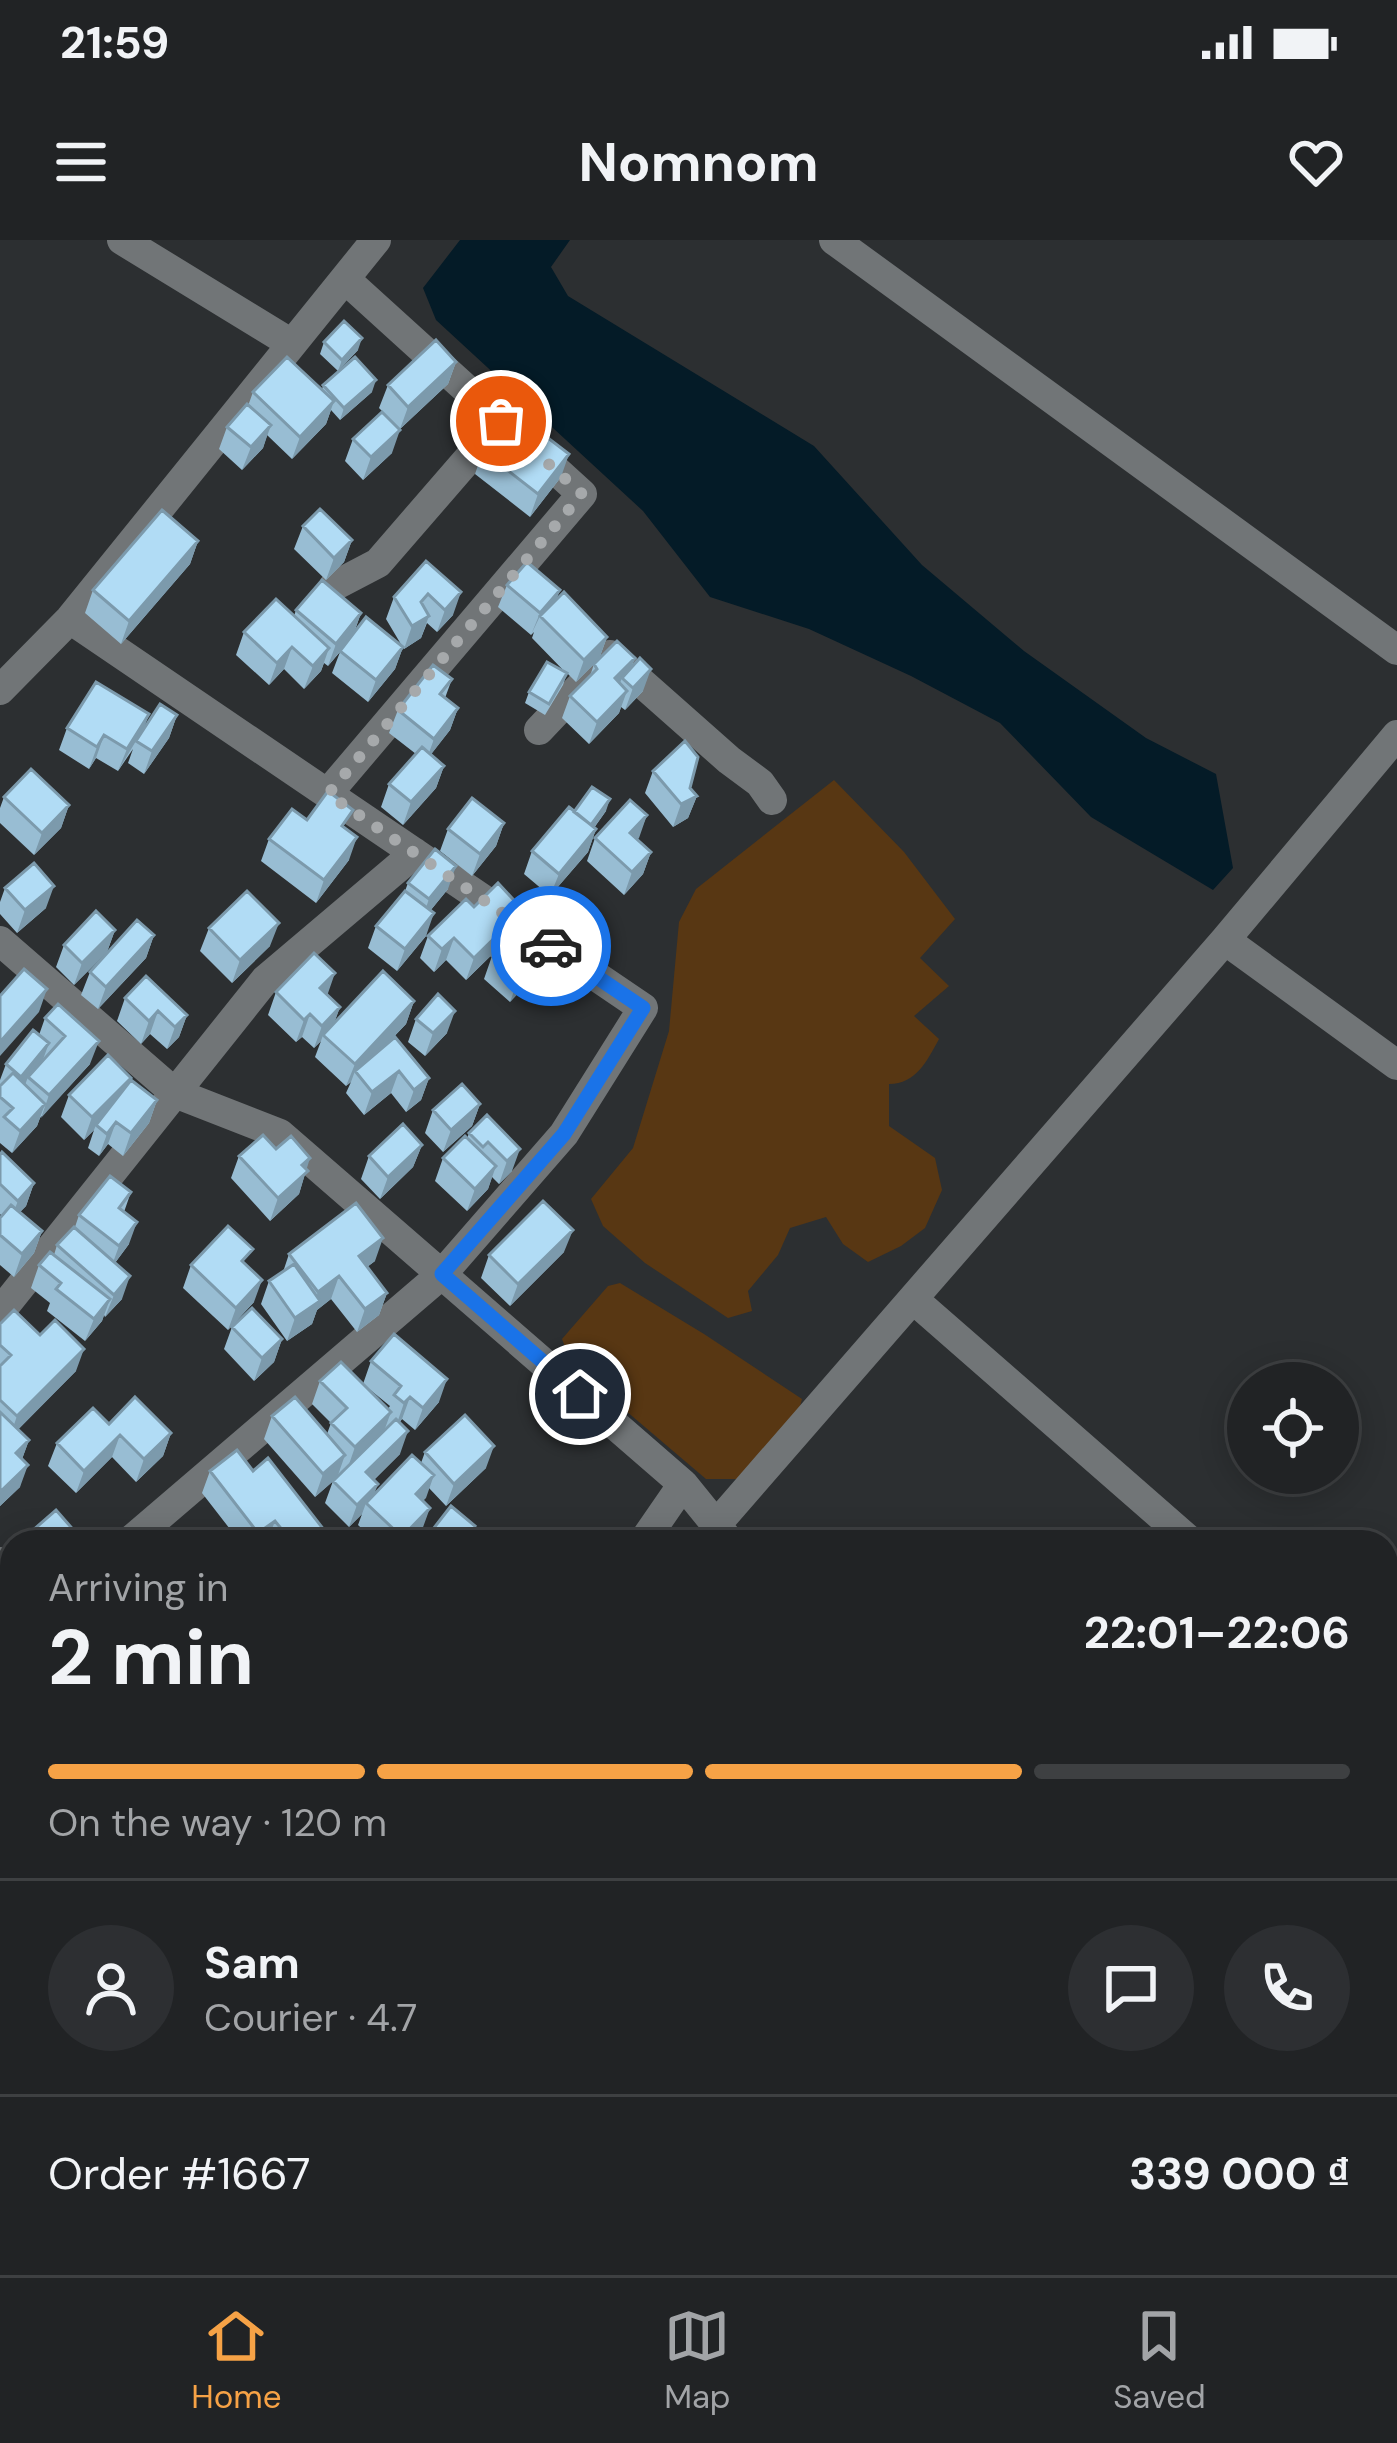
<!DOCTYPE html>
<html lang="en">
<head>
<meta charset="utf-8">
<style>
	:root { --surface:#212325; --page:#2d2f32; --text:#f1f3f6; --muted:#a2a4a7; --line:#3e4042; --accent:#f6a246 }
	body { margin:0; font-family:"DM Sans",sans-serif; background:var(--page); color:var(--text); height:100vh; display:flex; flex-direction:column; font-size:45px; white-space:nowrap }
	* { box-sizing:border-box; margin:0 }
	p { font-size:39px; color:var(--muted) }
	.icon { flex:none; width:66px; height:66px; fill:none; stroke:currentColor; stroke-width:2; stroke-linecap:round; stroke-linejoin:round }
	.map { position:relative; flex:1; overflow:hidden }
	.panel { position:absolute; left:0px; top:1290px; width:1398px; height:747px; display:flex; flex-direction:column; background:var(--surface); border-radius:36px 36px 0 0; box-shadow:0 6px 30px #0003,0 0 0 3px var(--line) }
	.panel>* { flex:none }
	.fabs { position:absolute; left:1227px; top:1122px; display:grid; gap:24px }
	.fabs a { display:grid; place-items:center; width:132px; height:132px; border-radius:50%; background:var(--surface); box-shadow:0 6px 30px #0003,0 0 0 3px var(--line); font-size:60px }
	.pin { position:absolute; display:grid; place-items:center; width:102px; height:102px; color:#fff; margin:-51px; border:6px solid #fff; border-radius:50%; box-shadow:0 3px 12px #0007 }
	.courier { position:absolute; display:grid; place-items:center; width:120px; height:120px; margin:-60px; border:9px solid #1a73e8; border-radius:50%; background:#fff; color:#222; box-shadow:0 3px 15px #0007 }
	.summary em { font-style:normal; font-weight:700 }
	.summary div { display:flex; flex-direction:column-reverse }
	.summary { display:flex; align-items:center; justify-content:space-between; height:204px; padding:0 48px }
	h1 { font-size:78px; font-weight:700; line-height:90px }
	.bar { display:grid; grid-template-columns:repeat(4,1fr); gap:18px 12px; align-content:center; height:144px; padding:0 48px }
	.bar i { height:15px; border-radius:9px; background:var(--line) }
	.bar .active { background:var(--accent) }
	.bar p { grid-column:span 4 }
	.line { display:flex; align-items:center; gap:30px; padding:0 48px; border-top:3px solid var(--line) }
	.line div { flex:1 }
	.round { display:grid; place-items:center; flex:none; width:126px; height:126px; border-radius:63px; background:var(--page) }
	.status { display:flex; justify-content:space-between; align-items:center; height:84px; padding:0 60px; background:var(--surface); direction:ltr }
	.status svg { height:33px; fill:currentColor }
	header { display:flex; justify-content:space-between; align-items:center; height:156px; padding:0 48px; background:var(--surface); font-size:54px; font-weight:700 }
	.tab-bar { display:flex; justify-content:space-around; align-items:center; height:168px; border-top:3px solid var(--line); background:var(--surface); font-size:33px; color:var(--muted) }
	.tab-bar a { display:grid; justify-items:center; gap:6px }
	.tab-bar .active { color:var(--accent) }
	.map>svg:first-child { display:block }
	.green { fill:#583713 }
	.water { fill:#041b27 }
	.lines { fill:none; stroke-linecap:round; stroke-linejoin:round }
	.service { stroke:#717577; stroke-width:18 }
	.minor { stroke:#717577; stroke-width:30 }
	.wall { fill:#98bdd3 }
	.shaded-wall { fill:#7c9aac }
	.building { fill:#b1dcf5; stroke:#7c9aac; stroke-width:3 }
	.done { stroke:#a6a9ab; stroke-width:12; stroke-dasharray:0 21.6 }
	.route { stroke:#1a73e8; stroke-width:15 }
</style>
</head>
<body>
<div class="status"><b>21:59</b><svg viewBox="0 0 49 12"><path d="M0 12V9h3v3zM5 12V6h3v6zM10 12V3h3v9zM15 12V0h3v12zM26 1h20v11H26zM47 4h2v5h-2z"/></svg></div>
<header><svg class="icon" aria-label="menu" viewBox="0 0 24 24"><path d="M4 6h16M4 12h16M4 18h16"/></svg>Nomnom<svg class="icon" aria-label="heart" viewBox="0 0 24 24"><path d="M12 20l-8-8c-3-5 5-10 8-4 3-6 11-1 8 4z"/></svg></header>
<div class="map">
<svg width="1397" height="2035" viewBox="0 0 1397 2035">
	<rect width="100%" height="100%" fill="#2c2f31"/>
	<!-- green -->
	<path class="green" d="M834 540 904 612 955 679 920 718 949 746 914 776 939 799C927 821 916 844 889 844V886L935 918 942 950 925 988 901 1006 868 1022 843 1004 826 977 790 988 778 1015 748 1051 752 1071 728 1078 645 1023 603 986 591 959 633 908 669 791 679 682 696 649Z
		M620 1043 704 1094 802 1159 796 1181 744 1239H706L572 1125 562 1099 608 1046Z"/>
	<!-- water -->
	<path class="water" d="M460 0H570L551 27 568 56 814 206 922 325 1024 411 1146 498 1216 534 1233 628 1213 650 1091 577 1000 483 911 436 809 389 710 357 643 271 436 80 423 48Z"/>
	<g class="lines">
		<!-- service -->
		<path class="service" d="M432 2035 440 2025"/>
		<!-- minor -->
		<path class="minor" d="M122 0 292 104
			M834 0 1397 410
			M334 346 378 323 501 181
			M70 379 643 768 564 894 442 1034 129 1302
			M616 420 729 520 760 543 772 560
			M0 450 70 379 376 0
			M539 490 610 415
			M328 553 582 254 345 39
			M1225 700 1397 825
			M0 701 175 853 280 894 683 1244 730 1302
			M913 1059 1191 1302
			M0 1072 265 740 415 613
			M715 1286 1225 700 1397 495
			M643 1302 683 1244
			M0 1322 12 1333
			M1386 1472 1397 1482
			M0 1520 12 1507
			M0 1903 12 1912
			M1386 1964 1397 1975
			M169 2025 183 2035
			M780 2025 791 2035"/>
	</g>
	<!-- wall -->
	<path class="wall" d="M324 102 358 110 338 131 320 114Z
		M456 122 448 144 400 189 379 168 388 145Z
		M323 145 372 152 340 180 331 170 326 184 292 219 267 195 263 208 242 230 219 209 227 187 248 166 253 152 322 150Z
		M353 199 392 213 363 240 345 221Z
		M483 211 561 237 530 277 475 234Z
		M303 286 352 300 344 322 326 340 294 309Z
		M198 301 190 324 121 404 85 373 93 350Z
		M426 321 453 375 437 392 427 383 421 398 404 409 403 407 395 429 368 462 332 433 340 412 328 426 324 423 321 431 304 449 284 429 269 445 236 415 244 392 294 376 296 370 361 373 354 393 402 406 386 379 394 357Z
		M507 345 560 350 556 360 607 397 599 419 576 442 567 433 563 445 545 475 525 463 529 452 566 433 532 398 534 392 531 395 498 367Z
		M635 418 631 428 643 451 625 470 621 467 619 473 589 504 562 478 570 456 590 436 594 424Z
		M452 439 445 458 458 468 450 490 431 514 444 526 436 548 403 585 381 567 389 544 416 514 389 493 398 470Z
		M149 474 143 490 177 475 169 498 144 534 128 523 133 509 118 531 96 518 89 529 59 510 67 488Z
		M653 531 690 548 697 556 688 578 673 587 645 553Z
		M4 557 69 565 61 588 34 615 0 583V568Z
		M606 571 594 588 596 589 588 612 550 656 524 634 532 611 574 572Z
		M647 575 637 599 651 612 643 634 624 655 587 621 595 598Z
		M307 580 346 589 349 620 316 663 261 621 269 599Z
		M504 583 496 606 472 636 440 611 448 589Z
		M408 643 448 649 430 671 426 696 397 731 368 708 376 686 405 651Z
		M5 648 46 668 17 693 0 674V662Z
		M474 667 516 690 548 721 510 762 484 739 492 716 505 702 466 740 446 720 434 732 420 718 428 696Z
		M209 688 270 706 232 743 200 711Z
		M115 690 107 712 74 745 56 727 64 705Z
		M154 695 146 718 98 769 81 755 90 732Z
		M276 752 327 754 340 767 334 783 414 761 406 784 386 805 429 838 421 860 406 872 391 853 364 875 346 853 351 842 346 846 315 817 321 801 314 808 302 797 296 802 268 775Z
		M125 758 187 775 179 797 167 809 150 794 141 804 117 781Z
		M58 764 90 824 40 878 37 886 12 913 0 903V840L6 824 39 795 45 778Z
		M416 779 447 793 425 816 408 802Z
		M130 842 157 860 149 883 123 916 108 904 99 916 88 908 94 890 84 900 61 877 69 855Z
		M480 864 472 886 443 912 425 893 433 870Z
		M487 875 512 931 499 944 492 937 488 949 467 971 435 941 443 918 467 899 469 893Z
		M422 905 413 927 380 959 361 939 369 916Z
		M276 909 306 930 299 954 270 981 231 938 239 916Z
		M0 915 34 943 26 966 20 972 42 991 34 1013 14 1037 0 1025V978L2 976 0 974Z
		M131 952 124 972 129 1004 115 1023 122 1059 105 1077 104 1075 102 1081 85 1101 47 1071 50 1063 31 1048 39 1025 54 1015 57 1005 75 987 79 975Z
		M564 1012 510 1066 481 1038 489 1015Z
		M289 1014 375 1021 367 1027 387 1053 379 1075 357 1092 331 1059 317 1070 312 1084 287 1101 261 1064 269 1041 283 1032Z
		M191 1025 247 1026 254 1062 228 1090 183 1048Z
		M0 1084 76 1131 18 1189 29 1200 22 1219 20 1247 0 1266Z
		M232 1087 282 1099 274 1122 254 1141 224 1109Z
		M371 1121 439 1162 415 1190 402 1179 400 1182V1214L374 1240V1254L421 1223 425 1212 486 1228 446 1266 429 1248 423 1261 422 1290 410 1302H376L358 1285 362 1274 349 1287 325 1263 333 1241 315 1257 264 1199 272 1176 327 1194 331 1183 312 1164 320 1141 388 1169 390 1166 363 1144Z
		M109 1184 171 1193 163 1216 136 1242 112 1217 76 1253 48 1226 57 1203Z
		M210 1231H253L325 1302H240L202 1253Z
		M32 1291 84 1302H28Z"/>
	<!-- shaded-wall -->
	<path class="shaded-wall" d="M362 98 358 110 338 131 342 120Z
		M456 122 448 144 400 189 408 167Z
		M376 140 372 152 340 180 344 168Z
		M334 161 326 184 292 219 300 197Z
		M271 185 263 208 242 230 251 207Z
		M400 190 392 213 363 240 371 217Z
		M569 214 561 237 530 277 538 254Z
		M352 300 344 322 326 340 334 318Z
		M198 301 190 324 121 404 129 381Z
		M560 350 551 373 540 376 531 395 540 373Z
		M461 352 453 375 437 392 445 370Z
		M361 373 353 395 328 426 336 404Z
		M429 376 421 398 404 409 412 386Z
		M607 397 599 419 576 442 584 420Z
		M292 407 284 429 269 445 277 423Z
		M403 407 395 429 368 462 376 440Z
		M329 408 321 431 304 449 313 426Z
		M635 418 626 440 622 438 617 450 615 438Z
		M651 429 643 451 625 470 633 448Z
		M627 451 619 473 589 504 597 482Z
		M458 468 450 490 426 521 434 499Z
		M149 474 141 497 136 501 118 531 127 509Z
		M177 475 169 498 144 534 152 511Z
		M104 495 96 518 89 529 97 507Z
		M444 526 436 548 403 585 411 562Z
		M697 556 688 578 673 587 681 564Z
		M610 559 606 571 587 597 591 585Z
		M69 565 61 588 34 615 42 593Z
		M647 575 639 598 622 615 630 593Z
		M504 583 496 606 472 636 480 614Z
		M596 589 588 612 550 656 559 634Z
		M357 597 349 620 316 663 324 640Z
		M651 612 643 634 624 655 632 632Z
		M456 626 448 649 421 682 429 659Z
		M54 646 46 668 17 693 25 670Z
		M523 670 515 692 466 740 474 718Z
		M434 673 426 696 397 731 405 709Z
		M279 683 270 706 232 743 240 720Z
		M115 690 107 712 74 745 82 723Z
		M154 695 146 718 98 769 106 747Z
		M454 698 446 720 434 732 442 709Z
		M556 699 548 721 510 762 518 740Z
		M335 733 327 756 320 748Z
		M47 749 39 772 0 816V802Z
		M414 761 406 784 358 834 355 831 351 842 346 846 355 824Z
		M340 767 332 789 323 795 321 801 314 808 322 786Z
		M158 771 150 794 141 804 149 781Z
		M455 771 447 793 425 816 433 793Z
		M310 774 302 797 296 802 304 780Z
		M187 775 179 797 167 809 175 787Z
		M99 801 90 824 41 878 49 855Z
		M49 803 41 825 28 837 25 845 13 859 21 837Z
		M399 831 391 853 364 875 372 852Z
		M131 838 123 861 96 885 94 890 84 900 92 877Z
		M429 838 421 860 406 872 414 850Z
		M157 860 149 883 123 916 131 893Z
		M45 864 37 886 12 913 20 891Z
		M480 864 472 886 443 912 451 890Z
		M116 882 108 904 99 916 107 894Z
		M422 905 413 927 380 959 388 937Z
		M520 909 512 931 499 944 507 921Z
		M310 918 299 954 270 981 278 958 302 925Z
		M496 926 488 949 467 971 475 949Z
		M34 943 26 966 9 983 18 961Z
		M137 982 129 1004 111 1028 119 1006Z
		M573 990 564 1012 510 1066 518 1044Z
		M42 991 34 1013 14 1037 22 1014Z
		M383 998 375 1021 351 1039 359 1016Z
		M130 1036 122 1059 105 1077 114 1055Z
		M339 1036 331 1059 317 1070 312 1084 287 1101 295 1078 313 1066 318 1052Z
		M262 1040 254 1062 228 1090 236 1068Z
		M387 1053 379 1075 357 1092 365 1069Z
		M110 1059 102 1081 85 1101 94 1079Z
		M282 1099 274 1122 254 1141 262 1118Z
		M84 1109 76 1131 9 1199 17 1176Z
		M447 1139 439 1162 415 1190 423 1168Z
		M410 1157 402 1179 396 1186 404 1163Z
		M391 1172 383 1194 347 1230 355 1207Z
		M408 1191 400 1214 358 1255 366 1232Z
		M171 1193 163 1216 136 1242 144 1219Z
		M120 1195 112 1217 76 1253 84 1231Z
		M29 1200 21 1222 16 1213Z
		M494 1206 486 1228 446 1266 454 1244Z
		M345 1215 337 1238 315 1257 323 1234Z
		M28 1225 20 1247 0 1266V1252Z
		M434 1235 426 1258 408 1276 416 1254Z
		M378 1244 370 1266 366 1263 362 1274 349 1287 357 1265Z
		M430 1268 422 1290 410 1302H400L402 1297Z
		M275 1281 267 1302H255L258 1293Z
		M1397 1704V1722L1386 1736V1718Z"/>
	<!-- building -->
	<path class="building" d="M344 81 362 98 342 120 324 102Z
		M436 100 456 122 408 167 388 145Z
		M287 117 334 161 300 197 253 152Z
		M355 117 376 140 344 168 323 145Z
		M247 164 271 185 251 207 227 187Z
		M382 172 400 190 371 217 353 199Z
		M514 172 569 214 538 254 483 211Z
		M320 269 352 300 334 318 303 286Z
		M162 270 198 301 129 381 93 350Z
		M426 321 461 352 445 370 428 354 421 362 429 376 412 386 394 357Z
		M527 322 560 350 540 373 507 345Z
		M322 340 361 373 336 404 296 370Z
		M564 352 607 397 584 420 540 376Z
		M276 359 329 408 313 426 292 407 277 423 244 392Z
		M366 377 403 407 376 440 340 411Z
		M617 401 635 418 615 438 627 451 597 482 570 456 597 429 594 424Z
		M640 418 651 429 633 448 622 438Z
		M547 422 567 433 549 464 529 452Z
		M433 425 452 439 440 454 458 468 434 499 398 470Z
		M96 442 149 474 127 509 104 495 97 507 67 488Z
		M160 464 177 475 152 511 136 501Z
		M685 501 698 517 690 548 697 556 681 564 653 531Z
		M422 507 444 526 411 562 389 544Z
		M31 529 69 565 42 593 4 557Z
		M592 547 610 559 591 585 574 572Z
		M328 551 353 570 342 586 357 597 324 640 269 599 292 569 307 580Z
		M472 558 504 583 480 614 448 589Z
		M630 560 647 575 630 593 651 612 632 632 595 598Z
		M569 567 596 589 559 634 532 611Z
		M435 609 456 626 429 659 408 643Z
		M34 623 54 646 25 670 5 648Z
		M498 643 523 670 474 718 454 698 442 709 428 696 466 659 474 667Z
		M247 651 279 683 240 720 209 688Z
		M405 651 434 673 405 709 376 686Z
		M96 671 115 690 82 723 64 705Z
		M530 675 556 699 518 740 492 716Z
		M137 680 154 695 106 747 90 732Z
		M314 713 335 733 320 748 340 767 322 786 310 774 304 780 276 752Z
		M24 729 47 749 0 802V756Z
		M383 731 414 761 355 824 323 795Z
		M146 736 187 775 175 787 158 771 149 781 125 758Z
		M438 754 455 771 433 793 416 779Z
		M58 764 99 801 49 855 28 837 65 796 45 778Z
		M33 790 49 803 21 837 6 824Z
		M395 797 429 838 414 850 399 831 372 852 355 831Z
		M108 815 131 838 92 877 69 855Z
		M13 833 45 864 20 891 4 877 13 868 0 857V846Z
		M131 840 157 860 131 893 116 882 107 894 96 885Z
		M462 844 480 864 451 890 433 870Z
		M487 875 520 909 507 921 488 902 483 907 469 893Z
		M403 884 422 905 388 937 369 916Z
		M263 895 276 909 291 896 310 918 302 925 308 931 278 958 239 916Z
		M465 896 496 926 475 949 443 918Z
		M2 912 34 943 18 961 0 944V915Z
		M110 936 131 952 119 968 137 982 119 1006 79 975Z
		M543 961 573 990 518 1044 489 1015Z
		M356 963 383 998 359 1016 387 1053 365 1069 339 1036 318 1052 289 1014Z
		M11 965 42 991 22 1014 0 995V978Z
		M228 986 253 1009 242 1021 262 1040 236 1068 191 1025Z
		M74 987 130 1036 114 1055 57 1005Z
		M50 1012 110 1059 94 1079 56 1049 61 1043 39 1025Z
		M294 1024 320 1061 295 1078 269 1041Z
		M252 1068 282 1099 262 1118 232 1087Z
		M14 1070 40 1095 55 1080 84 1109 17 1176 0 1160V1126L11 1115 0 1105V1084Z
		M394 1094 447 1139 423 1168 410 1157 404 1163 394 1155 401 1146 371 1121Z
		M341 1122 391 1172 355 1207 331 1183 347 1168 320 1141Z
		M135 1157 171 1193 144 1219 120 1195 84 1231 57 1203 93 1168 109 1184Z
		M295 1157 345 1215 323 1234 272 1176Z
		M0 1172 29 1200 16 1213 28 1225 0 1252Z
		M465 1175 494 1206 454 1244 425 1212Z
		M396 1179 408 1191 366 1232 378 1244 357 1265 333 1241Z
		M237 1210 253 1231 268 1218 328 1295 318 1302H292L275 1281 258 1293 210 1231Z
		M412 1215 434 1235 416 1254 430 1268 402 1297 366 1263Z
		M451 1266 475 1286 462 1302H423Z
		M56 1270 84 1302H42L32 1291Z
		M1397 1609V1704L1386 1718V1623Z"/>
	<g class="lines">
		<!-- done -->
		<path class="done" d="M501 181 582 254 328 554 551 706"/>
		<!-- route -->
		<path class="route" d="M551 706 643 768 564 894 442 1034 580 1154"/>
	</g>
</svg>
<div class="fabs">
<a><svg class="icon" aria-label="locate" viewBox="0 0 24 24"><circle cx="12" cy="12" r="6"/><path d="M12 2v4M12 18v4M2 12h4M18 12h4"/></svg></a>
</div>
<div class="pin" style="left:501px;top:181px;background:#ea580c"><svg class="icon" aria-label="bag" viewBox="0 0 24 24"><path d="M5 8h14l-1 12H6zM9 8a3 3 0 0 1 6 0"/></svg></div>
<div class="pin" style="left:580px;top:1154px;background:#1f2937"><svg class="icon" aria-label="home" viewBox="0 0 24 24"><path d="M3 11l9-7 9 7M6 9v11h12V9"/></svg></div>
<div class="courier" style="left:551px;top:706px"><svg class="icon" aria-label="car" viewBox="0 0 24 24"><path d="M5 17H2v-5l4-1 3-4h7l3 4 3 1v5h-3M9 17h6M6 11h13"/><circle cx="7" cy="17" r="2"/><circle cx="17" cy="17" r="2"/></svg></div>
<section class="panel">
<div class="summary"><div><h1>2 min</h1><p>Arriving in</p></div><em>22:01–22:06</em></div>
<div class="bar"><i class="active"></i><i class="active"></i><i class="active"></i><i></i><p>On the way · 120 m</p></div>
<div class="line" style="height:216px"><a class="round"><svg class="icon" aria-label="person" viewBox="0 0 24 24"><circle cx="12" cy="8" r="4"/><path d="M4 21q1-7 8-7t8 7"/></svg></a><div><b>Sam</b><p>Courier · 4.7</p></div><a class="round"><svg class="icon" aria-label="chat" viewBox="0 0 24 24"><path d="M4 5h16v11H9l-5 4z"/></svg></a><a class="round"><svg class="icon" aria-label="phone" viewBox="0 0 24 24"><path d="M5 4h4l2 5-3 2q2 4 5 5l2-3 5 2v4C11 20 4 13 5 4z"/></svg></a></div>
<div class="line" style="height:156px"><div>Order #1667</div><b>339 000 ₫</b></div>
</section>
</div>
<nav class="tab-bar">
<a class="active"><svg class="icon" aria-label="home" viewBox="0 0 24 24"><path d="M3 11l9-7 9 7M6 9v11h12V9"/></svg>Home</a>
<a><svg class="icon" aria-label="map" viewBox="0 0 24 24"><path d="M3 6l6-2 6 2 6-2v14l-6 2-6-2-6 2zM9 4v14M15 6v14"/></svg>Map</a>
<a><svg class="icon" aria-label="saved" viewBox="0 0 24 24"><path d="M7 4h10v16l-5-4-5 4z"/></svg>Saved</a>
</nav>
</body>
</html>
